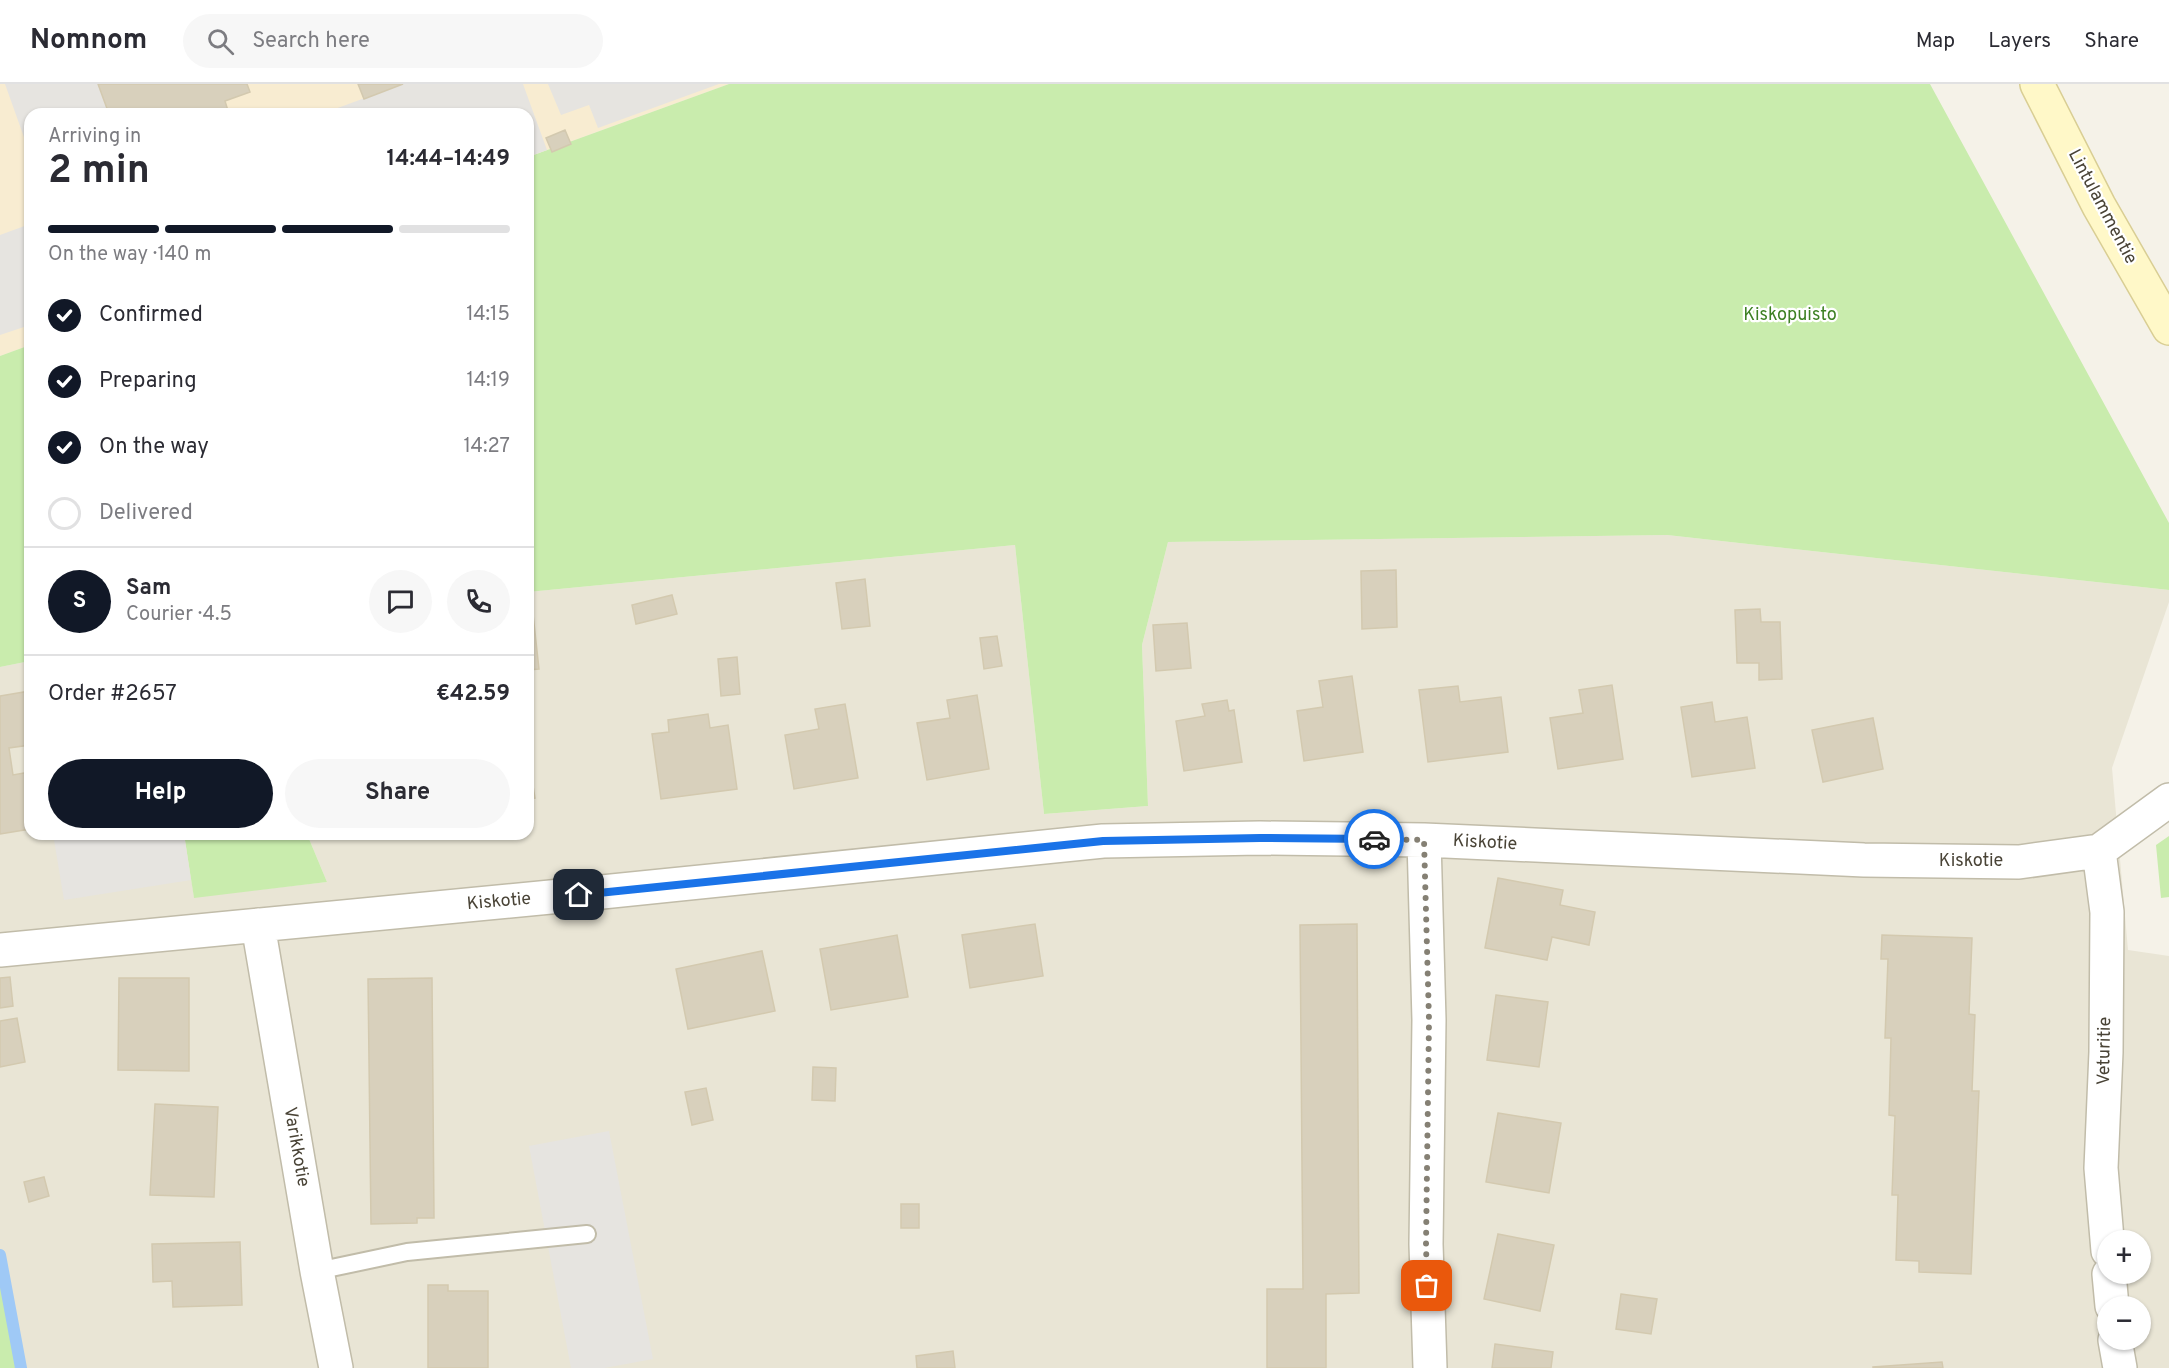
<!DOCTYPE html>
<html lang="en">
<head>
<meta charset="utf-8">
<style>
	:root { --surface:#fff; --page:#f7f7f7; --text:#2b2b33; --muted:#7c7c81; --line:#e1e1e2; --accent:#111827 }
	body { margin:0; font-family:Overpass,sans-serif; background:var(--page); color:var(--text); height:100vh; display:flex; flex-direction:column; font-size:22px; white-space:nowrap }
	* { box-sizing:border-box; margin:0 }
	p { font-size:20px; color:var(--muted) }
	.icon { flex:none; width:33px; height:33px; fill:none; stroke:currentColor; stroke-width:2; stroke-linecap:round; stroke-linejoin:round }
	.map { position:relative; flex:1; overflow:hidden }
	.sheet { position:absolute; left:24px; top:24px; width:510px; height:732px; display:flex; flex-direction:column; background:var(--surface); border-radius:18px; box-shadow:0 2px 4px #0004 }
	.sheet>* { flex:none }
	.buttons { position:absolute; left:2097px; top:1146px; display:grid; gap:12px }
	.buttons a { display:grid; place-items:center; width:54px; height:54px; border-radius:50%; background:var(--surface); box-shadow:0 2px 4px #0004; font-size:30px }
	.pin { position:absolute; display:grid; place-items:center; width:51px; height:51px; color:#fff; margin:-26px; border-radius:12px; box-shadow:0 3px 9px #0006 }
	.courier { position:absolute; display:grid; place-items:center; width:60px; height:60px; margin:-30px; border:4px solid #1a73e8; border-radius:50%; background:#fff; color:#222; box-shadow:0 2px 8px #0007 }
	.head em { font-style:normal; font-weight:700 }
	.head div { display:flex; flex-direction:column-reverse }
	.head { display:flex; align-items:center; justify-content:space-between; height:102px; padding:0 24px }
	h1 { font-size:39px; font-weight:700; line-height:45px }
	.bar { display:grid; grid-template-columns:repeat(4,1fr); gap:9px 6px; align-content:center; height:72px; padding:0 24px }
	.bar i { height:8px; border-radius:4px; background:var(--line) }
	.bar .on { background:var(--accent) }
	.bar p { grid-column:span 4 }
	.line { display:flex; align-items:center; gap:15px; padding:0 24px; border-top:2px solid var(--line) }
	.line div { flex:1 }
	.round { display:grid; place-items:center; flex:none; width:63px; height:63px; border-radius:32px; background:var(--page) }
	ol { padding:0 24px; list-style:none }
	li { display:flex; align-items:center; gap:18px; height:66px }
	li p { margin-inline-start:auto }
	li .icon { padding:6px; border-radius:50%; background:var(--accent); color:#fff; stroke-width:4 }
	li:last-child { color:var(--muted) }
	li i { width:33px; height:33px; border:3px solid var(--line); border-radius:50% }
	.button { display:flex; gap:12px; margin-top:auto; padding:12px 24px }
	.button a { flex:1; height:69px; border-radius:36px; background:var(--accent); color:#fff; font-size:24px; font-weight:700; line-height:69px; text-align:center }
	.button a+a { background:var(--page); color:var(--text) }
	header { display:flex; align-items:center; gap:36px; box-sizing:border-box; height:84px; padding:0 30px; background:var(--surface); border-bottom:2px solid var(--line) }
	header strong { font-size:28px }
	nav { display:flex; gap:33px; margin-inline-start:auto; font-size:21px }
	.search { width:420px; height:54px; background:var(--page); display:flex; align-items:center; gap:15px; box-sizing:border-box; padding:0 21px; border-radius:33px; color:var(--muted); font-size:22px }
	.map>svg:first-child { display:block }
	.residential { fill:#e9e5d5; fill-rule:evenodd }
	.commercial { fill:#f8ecd1 }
	.green { fill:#c9ecad }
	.parking { fill:#e6e4e0 }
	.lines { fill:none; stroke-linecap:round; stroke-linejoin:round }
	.stream { stroke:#9fc9f6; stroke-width:12 }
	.building { fill:#d8d0bc; stroke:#d3c9af; stroke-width:1.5 }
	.lane-casing { stroke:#c1bca9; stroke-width:20 }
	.street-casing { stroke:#c1bca9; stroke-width:36 }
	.secondary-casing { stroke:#d9ce94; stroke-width:36 }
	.lane { stroke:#fff; stroke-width:16 }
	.street { stroke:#fff; stroke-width:33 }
	.secondary { stroke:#fff8c8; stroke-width:33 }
	.done { stroke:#858074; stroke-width:6; stroke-dasharray:0 10.8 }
	.route { stroke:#1a73e8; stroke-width:8 }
	.labels { text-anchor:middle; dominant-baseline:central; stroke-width:4.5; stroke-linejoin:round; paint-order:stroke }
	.street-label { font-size:18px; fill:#494336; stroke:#fff }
	.park-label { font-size:18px; fill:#3d8023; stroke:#fff }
</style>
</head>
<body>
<header>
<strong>Nomnom</strong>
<div class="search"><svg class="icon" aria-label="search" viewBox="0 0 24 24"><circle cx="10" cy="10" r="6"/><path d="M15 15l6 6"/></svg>Search here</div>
<nav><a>Map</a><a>Layers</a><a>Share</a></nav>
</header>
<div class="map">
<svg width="2169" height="1284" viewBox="0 0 2169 1284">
	<rect width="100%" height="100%" fill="#f5f2e8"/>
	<!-- residential -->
	<path class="residential" d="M1667 451 2169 506V518L2112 684 2128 866 2169 872V1284H23L0 1165V583L30 577V750H184L194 813 327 798 307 750H528V508L1015 461 1044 730 1148 722 1142 561 1168 458ZM2108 1156H2140V1190H2108ZM2108 1222H2140V1256H2108Z"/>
	<!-- commercial -->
	<path class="commercial" d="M0 0H729L528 73V30H30V261L0 272Z"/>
	<!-- green -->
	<path class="green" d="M729 0H1930L2169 439V506L1667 451 1168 458 1142 561 1148 722 1044 730 1015 461 528 508V73Z
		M30 261V577L0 583V272Z
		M184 750H307L327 798 194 814Z
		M2169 752V813L2161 814 2156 761Z
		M0 1165 23 1284H0Z"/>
	<!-- parking -->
	<path class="parking" d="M5 0H98L109 30H30V70Z
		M403 0H523L547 66 528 73V30L324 29Z
		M548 0H719L598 44 589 21 561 31Z
		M30 140V241L0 251V151Z
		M53 750H184L191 796 64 816Z
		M609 1047 653 1275 605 1284H571L529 1062Z"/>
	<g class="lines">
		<!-- stream -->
		<path class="stream" d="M0 1171 21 1284"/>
	</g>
	<!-- building -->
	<path class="building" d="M98 0H247L250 8 225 17 229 30H109Z
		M358 0H403L364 15Z
		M565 46 571 60 552 68 546 54Z
		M1396 486 1397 543 1362 545 1361 487Z
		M865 495 870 542 842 545 836 499Z
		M672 511 677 530 636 540 632 521Z
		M528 521H532L539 585 528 586Z
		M1760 525 1761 538H1780L1782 595 1759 596V579H1737L1735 526Z
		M1187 539 1191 584 1156 587 1153 541Z
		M997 552 1002 582 984 585 980 554Z
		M737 573 740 610 721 612 718 575Z
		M1352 592 1363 668 1304 677 1297 627 1323 623 1319 597Z
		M1612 601 1623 675 1558 685 1550 634 1583 629 1579 606Z
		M1458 602 1460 618 1501 613 1508 668 1428 678 1419 606Z
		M30 607V661L9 664 13 691 30 688V745L0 750V612Z
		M977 611 989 685 927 696 917 639 950 634 947 616Z
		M1227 616 1229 627 1234 626 1242 678 1184 687 1176 637 1205 632 1202 620Z
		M1712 618 1715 638 1747 633 1755 684 1692 693 1681 623Z
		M845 620 858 694 794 705 785 651 819 645 815 625Z
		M708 630 710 644 728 641 737 705 661 715 652 650 669 648 668 636Z
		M1873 634 1883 685 1823 698 1812 646Z
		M528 671 535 714 528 715Z
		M1498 794 1563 806 1560 821 1595 828 1589 861 1552 853 1547 876 1485 864Z
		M1035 840 1043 892 970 904 962 851Z
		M1357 840 1359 1209 1326 1210V1284H1267V1205H1303L1300 841Z
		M897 851 908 913 831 926 820 865Z
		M1882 851 1972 854 1969 930 1975 931 1972 1007H1979L1971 1190 1919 1188V1177L1896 1176 1898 1111H1892L1895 1032 1889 1031 1891 954H1885L1888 875H1881Z
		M762 867 775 927 688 945 676 885Z
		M10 893 13 922 0 924V894Z
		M119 894H189V987L118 986Z
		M432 894 434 1134H417V1139L371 1140 368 895Z
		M1496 911 1548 918 1539 983 1487 976Z
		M17 934 25 978 0 983V937Z
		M813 983 836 984 835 1017 812 1016Z
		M706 1004 713 1036 692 1041 685 1008Z
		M155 1020 218 1023 214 1113 150 1111Z
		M1498 1029 1561 1039 1549 1109 1486 1098Z
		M44 1093 49 1112 29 1118 24 1098Z
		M901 1120H919V1144H901Z
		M1498 1150 1554 1161 1540 1227 1484 1215Z
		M240 1158 242 1221 173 1223 172 1197 153 1198 152 1160Z
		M428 1201H448V1207H488V1284H428Z
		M1621 1210 1657 1215 1651 1250 1616 1245Z
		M1495 1260 1553 1268 1551 1284H1492Z
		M953 1267 955 1284H917L916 1272Z
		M1942 1278 1943 1284H1873V1283Z"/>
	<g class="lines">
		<defs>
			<path id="lane" d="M317 1187 407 1168 587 1150"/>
			<path id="street" d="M1424 756 1429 936 1426 1160 1430 1284
				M2099 767 2107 828 2106 968 2101 1084 2108 1167
				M258 841 317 1187 336 1284
				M0 866 602 808 1103 757 1260 754 1424 756 1864 776 2019 778 2099 767 2169 716
				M2109 1190 2112 1222
				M2115 1256 2120 1284"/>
			<path id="secondary" d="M2037 0 2099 122 2169 244"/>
		</defs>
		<!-- lane casing -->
		<use href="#lane" class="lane-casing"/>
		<!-- street casing -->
		<use href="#street" class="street-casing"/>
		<!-- secondary casing -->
		<use href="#secondary" class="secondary-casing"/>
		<!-- lane -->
		<use href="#lane" class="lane"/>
		<!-- street -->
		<use href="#street" class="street"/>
		<!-- secondary -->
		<use href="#secondary" class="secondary"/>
	</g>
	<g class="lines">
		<!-- done -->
		<path class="done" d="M1374 755 1424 756 1429 936 1426 1160 1427 1202"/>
		<!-- route -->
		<path class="route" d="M579 811 1103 757 1260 754 1374 755"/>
	</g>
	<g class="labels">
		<!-- street labels -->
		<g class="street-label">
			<text transform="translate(2102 123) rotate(62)">Lintulammentie</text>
			<text transform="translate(1485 759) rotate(3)">Kiskotie</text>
			<text x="1971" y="777">Kiskotie</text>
			<text transform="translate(499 818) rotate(-5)">Kiskotie</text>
			<text transform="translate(2105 967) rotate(-89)">Veturitie</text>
			<text transform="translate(296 1063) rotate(80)">Varikkotie</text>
		</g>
		<!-- park labels -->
		<g class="park-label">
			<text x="1790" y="231">Kiskopuisto</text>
		</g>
	</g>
</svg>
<div class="buttons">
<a>+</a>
<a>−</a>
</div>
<div class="pin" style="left:1427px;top:1202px;background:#ea580c"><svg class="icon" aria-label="bag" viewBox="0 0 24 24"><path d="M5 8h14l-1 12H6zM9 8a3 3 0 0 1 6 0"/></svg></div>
<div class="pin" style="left:579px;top:811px;background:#1f2937"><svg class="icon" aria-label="home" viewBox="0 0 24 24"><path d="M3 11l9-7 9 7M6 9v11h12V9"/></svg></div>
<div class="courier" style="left:1374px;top:755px"><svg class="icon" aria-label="car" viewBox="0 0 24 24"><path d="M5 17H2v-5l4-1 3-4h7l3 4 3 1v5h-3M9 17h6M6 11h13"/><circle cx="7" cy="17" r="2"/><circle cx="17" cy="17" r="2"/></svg></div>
<section class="sheet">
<div class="head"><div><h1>2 min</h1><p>Arriving in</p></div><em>14:44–14:49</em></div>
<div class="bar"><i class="on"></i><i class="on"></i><i class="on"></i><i></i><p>On the way · 140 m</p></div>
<ol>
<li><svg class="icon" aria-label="check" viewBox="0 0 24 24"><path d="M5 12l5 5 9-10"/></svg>Confirmed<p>14:15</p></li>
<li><svg class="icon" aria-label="check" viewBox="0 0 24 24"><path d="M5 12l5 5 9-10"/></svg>Preparing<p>14:19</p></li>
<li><svg class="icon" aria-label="check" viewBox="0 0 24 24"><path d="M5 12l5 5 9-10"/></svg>On the way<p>14:27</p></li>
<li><i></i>Delivered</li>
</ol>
<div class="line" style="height:108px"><b class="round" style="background:var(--accent);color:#fff">S</b><div><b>Sam</b><p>Courier · 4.5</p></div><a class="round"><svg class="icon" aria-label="chat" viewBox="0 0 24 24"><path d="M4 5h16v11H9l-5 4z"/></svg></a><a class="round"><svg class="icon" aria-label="phone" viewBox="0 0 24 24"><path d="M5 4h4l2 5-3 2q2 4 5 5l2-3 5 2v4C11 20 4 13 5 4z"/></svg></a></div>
<div class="line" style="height:78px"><div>Order #2657</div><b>€42.59</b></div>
<div class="button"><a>Help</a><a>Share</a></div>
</section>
</div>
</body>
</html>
